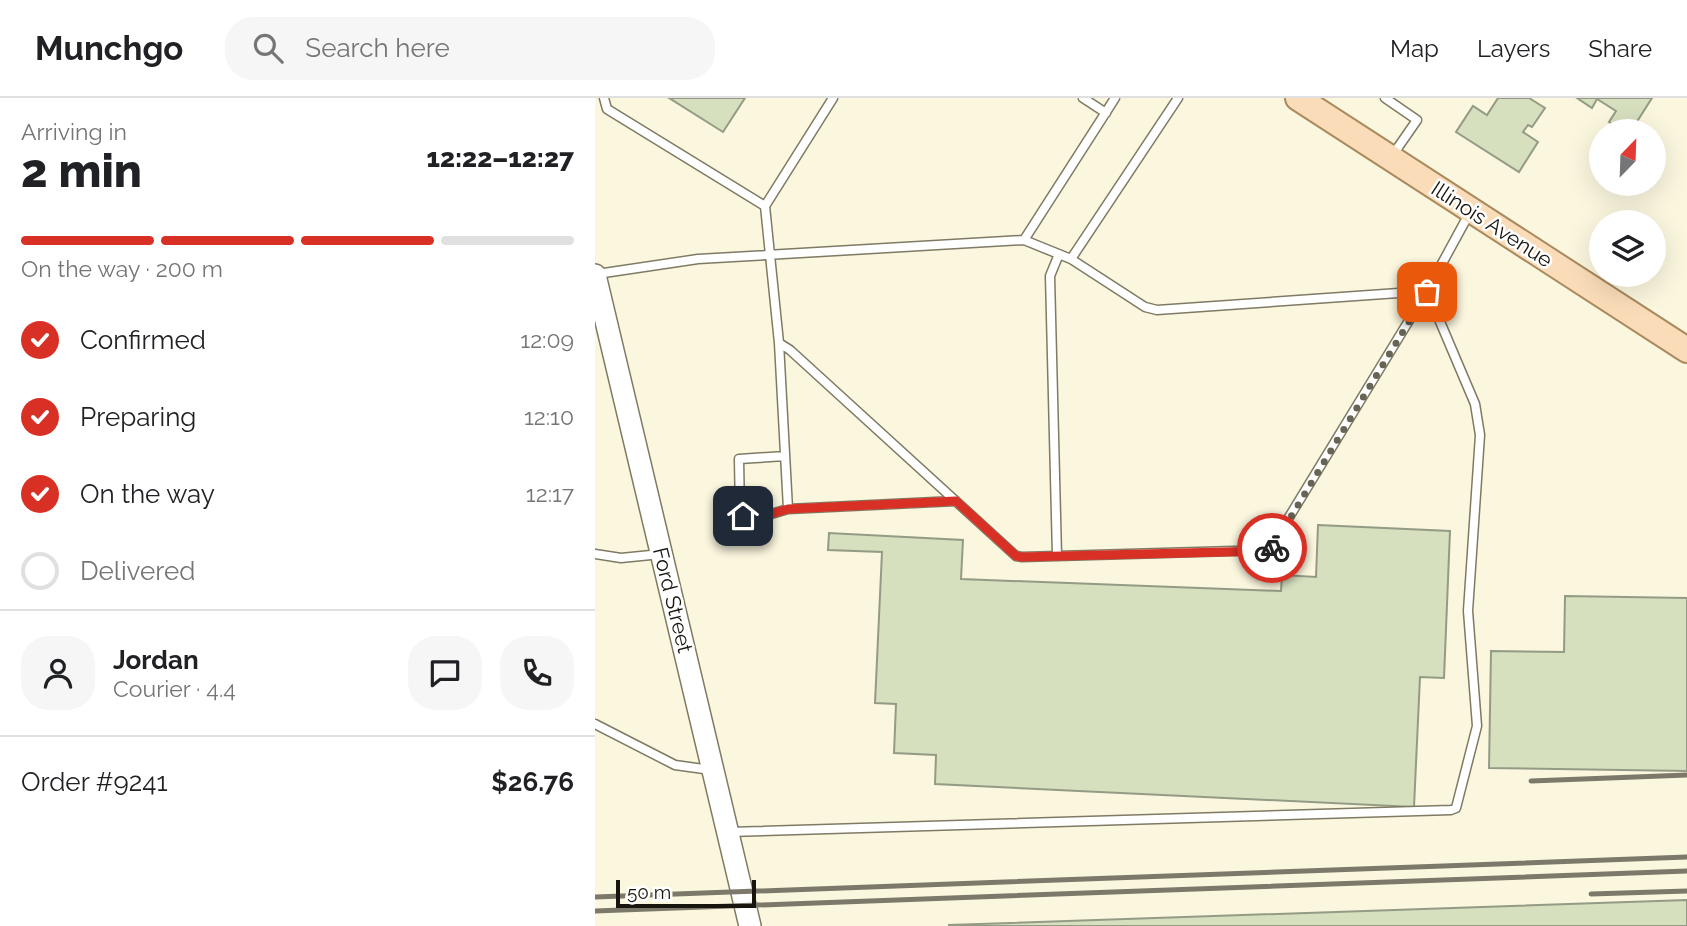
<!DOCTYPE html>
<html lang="en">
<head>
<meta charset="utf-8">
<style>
	:root { --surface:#fff; --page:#f6f6f6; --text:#202124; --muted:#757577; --line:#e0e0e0; --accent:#d93025 }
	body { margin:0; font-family:Raleway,sans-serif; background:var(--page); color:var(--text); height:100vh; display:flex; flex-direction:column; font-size:26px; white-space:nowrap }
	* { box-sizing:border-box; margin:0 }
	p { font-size:23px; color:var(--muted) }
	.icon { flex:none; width:38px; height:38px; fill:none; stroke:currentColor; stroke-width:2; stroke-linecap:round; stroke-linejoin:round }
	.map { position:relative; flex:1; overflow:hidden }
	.side { display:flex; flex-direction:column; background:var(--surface); width:595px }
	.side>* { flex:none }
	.needle { width:46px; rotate:23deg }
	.controls { position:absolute; left:994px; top:21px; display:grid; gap:14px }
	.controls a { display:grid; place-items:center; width:77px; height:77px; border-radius:50%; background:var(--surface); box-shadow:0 7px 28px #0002; font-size:35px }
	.scale { position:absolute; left:21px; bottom:18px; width:140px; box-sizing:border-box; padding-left:7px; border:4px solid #17150d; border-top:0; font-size:19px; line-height:24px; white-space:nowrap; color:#17150d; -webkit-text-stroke:5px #fff; paint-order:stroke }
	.pin { position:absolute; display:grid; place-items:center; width:60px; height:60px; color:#fff; margin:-30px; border-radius:14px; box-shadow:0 4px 10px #0006 }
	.courier { position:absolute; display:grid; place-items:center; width:70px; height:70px; margin:-35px; border:5px solid #d93025; border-radius:50%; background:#fff; color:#222; box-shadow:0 2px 9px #0007 }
	.head em { font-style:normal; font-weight:800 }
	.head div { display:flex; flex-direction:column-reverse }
	.head { display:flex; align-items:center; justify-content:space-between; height:119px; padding:0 21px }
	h1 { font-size:46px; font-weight:800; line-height:52px }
	.bar { display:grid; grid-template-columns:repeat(4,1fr); gap:10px 7px; align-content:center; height:84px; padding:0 21px }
	.bar i { height:9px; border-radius:5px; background:var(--line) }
	.bar .selected { background:var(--accent) }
	.bar p { grid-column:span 4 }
	.line { display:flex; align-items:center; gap:18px; padding:0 21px; border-top:2px solid var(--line) }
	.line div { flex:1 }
	.round { display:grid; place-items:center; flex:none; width:74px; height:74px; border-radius:28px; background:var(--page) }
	ol { padding:0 21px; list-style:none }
	li { display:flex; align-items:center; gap:21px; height:77px }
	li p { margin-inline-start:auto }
	li .icon { padding:7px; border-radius:50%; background:var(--accent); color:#fff; stroke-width:4 }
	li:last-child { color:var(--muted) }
	li i { width:38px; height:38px; border:4px solid var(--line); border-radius:50% }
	header { display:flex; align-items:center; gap:42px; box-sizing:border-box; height:98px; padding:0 35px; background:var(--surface); border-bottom:2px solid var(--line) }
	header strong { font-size:33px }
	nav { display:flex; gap:38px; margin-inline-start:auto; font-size:24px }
	.search { width:490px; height:63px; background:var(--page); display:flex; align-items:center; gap:18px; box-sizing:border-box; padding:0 24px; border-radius:28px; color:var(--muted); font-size:26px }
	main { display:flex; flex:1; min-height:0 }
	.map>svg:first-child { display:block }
	.building { fill:#d6dfbe; stroke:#949b85; stroke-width:2 }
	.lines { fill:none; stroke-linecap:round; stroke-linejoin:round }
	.service-casing { stroke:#7f7a64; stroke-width:11 }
	.secondary-casing { stroke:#7f7a64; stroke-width:24 }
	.primary-casing { stroke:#a9895e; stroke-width:28 }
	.service { stroke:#fff; stroke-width:8 }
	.secondary { stroke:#fff; stroke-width:21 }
	.primary { stroke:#faddb8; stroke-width:24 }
	.rail { stroke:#7c796a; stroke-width:5 }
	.done { stroke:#676456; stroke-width:7; stroke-dasharray:0 12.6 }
	.route { stroke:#d93025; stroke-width:9 }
	.labels { text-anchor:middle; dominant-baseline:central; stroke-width:5; stroke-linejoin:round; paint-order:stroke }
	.street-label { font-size:21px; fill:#17150d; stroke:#fff }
</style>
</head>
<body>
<header>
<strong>Munchgo</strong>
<div class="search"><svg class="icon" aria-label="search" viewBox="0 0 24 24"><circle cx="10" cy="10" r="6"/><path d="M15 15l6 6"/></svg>Search here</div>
<nav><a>Map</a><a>Layers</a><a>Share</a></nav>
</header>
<main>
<section class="side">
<div class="head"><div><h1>2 min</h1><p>Arriving in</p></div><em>12:22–12:27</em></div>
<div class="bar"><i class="selected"></i><i class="selected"></i><i class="selected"></i><i></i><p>On the way · 200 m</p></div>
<ol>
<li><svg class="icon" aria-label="check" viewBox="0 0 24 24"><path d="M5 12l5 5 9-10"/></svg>Confirmed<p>12:09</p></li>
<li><svg class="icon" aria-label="check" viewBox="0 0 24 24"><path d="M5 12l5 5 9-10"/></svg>Preparing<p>12:10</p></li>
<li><svg class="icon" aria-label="check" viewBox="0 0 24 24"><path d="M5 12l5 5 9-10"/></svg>On the way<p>12:17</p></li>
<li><i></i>Delivered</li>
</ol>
<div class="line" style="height:126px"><a class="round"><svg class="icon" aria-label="person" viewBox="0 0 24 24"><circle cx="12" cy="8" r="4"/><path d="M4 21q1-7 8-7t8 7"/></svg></a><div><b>Jordan</b><p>Courier · 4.4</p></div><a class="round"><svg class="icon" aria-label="chat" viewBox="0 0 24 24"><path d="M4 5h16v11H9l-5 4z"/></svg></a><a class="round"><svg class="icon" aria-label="phone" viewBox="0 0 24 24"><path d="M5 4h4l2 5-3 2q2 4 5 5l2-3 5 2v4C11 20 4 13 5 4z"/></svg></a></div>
<div class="line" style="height:91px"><div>Order #9241</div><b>$26.76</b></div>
</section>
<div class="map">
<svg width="1092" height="828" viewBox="0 0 1092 828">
	<rect width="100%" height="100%" fill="#fbf6de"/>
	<!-- building -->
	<path class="building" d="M74 0H150L128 34Z
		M903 0H934L950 10 937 29 933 27 928 34 943 44 924 74 861 34 878 8 892 17Z
		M982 0H1057L1036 33H1028L1014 24 1021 13 1002 1 997 10Z
		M723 427 855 433 849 580 825 579 819 709 340 686 341 657 299 655 301 606 280 605 287 454 233 452 234 435 368 442 366 481 686 493 687 477 721 479Z
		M970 498 1092 500V673L894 670 896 553 969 554Z
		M1092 802V828H354V827Z"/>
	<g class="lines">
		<defs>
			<path id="service" d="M9 0 12 11 170 108 184 245 195 252 421 458 427 459 674 452 832 193
				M488 0 511 15
				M790 0 822 22 797 58
				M170 108 238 0
				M429 142 520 0
				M476 161 583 0
				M2 176 103 161 429 142 476 161 550 209 562 212 832 193
				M184 245 193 411
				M190 358 144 361 145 415 148 418 166 419 193 411 361 403
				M0 456 26 460 66 456
				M462 458 455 178 464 156
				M0 626 80 667 116 672
				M133 734 856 712 861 710 882 628 873 513 885 337 880 306 832 193 874 116"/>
			<path id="secondary" d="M0 177 155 828"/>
			<path id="primary" d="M703 0 1092 252"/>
		</defs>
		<!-- service casing -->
		<use href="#service" class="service-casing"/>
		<!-- secondary casing -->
		<use href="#secondary" class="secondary-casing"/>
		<!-- primary casing -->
		<use href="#primary" class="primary-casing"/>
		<!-- service -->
		<use href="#service" class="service"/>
		<!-- secondary -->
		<use href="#secondary" class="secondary"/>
		<!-- primary -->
		<use href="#primary" class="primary"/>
		<!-- rail -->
		<path class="rail" d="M936 683 1092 677
			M996 796 1092 793
			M0 799 1092 759
			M0 813 1092 773"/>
	</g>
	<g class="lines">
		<!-- done -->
		<path class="done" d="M677 450 832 194"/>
		<!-- route -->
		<path class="route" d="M148 418 166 419 193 411 361 403 421 458 427 459 668 453 677 450"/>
	</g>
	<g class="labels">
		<!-- street labels -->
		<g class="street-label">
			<text transform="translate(897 126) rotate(33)">Illinois Avenue</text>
			<text transform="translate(78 502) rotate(76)">Ford Street</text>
		</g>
	</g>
</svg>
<div class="controls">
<a><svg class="needle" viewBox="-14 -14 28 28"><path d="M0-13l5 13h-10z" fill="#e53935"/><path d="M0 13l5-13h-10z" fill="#757577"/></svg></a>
<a><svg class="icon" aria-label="layers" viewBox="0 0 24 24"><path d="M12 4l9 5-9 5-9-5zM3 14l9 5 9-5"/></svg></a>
</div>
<div class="scale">50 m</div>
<div class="pin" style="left:832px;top:194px;background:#ea580c"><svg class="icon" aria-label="bag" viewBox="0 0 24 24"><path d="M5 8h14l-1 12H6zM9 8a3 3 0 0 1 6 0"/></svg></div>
<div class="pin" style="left:148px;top:418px;background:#1f2937"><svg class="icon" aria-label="home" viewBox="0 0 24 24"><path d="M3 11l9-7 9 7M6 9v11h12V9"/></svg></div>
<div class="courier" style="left:677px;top:450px"><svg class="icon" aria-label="bike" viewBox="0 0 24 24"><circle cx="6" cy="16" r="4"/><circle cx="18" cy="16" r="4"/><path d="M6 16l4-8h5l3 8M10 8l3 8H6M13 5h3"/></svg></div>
</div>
</main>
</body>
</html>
